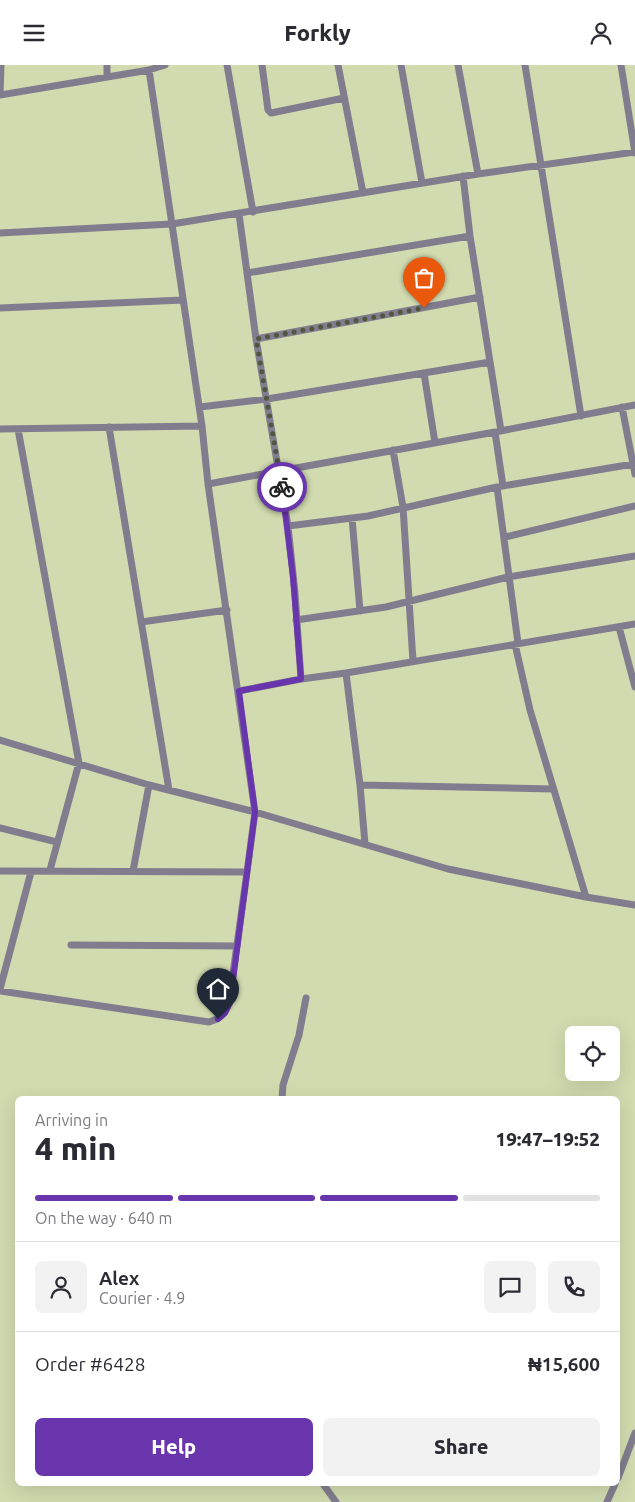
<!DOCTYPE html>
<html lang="en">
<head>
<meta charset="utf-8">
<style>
	:root { --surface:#fff; --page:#f2f2f3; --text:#2b2b33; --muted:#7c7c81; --line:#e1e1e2; --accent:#6835ac }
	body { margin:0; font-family:Ubuntu,sans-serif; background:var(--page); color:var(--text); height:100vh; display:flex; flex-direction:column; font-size:19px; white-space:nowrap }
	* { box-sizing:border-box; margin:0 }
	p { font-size:16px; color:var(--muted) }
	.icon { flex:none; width:28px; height:28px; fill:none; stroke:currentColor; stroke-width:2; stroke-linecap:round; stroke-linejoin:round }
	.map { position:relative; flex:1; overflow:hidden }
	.panel { position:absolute; left:15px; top:1031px; width:605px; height:390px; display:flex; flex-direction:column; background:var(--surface); border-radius:8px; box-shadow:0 5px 20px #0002 }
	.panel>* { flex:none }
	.buttons { position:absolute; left:565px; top:961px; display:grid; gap:10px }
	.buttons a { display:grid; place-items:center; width:55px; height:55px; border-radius:8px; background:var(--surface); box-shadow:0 5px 20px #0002; font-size:25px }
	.pin { position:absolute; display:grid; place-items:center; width:42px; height:42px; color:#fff; margin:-51px -21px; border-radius:50% 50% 50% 0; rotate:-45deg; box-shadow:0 0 5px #0007 }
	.pin .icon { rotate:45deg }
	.courier { position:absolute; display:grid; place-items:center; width:50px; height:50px; margin:-25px; border:4px solid #6835ac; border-radius:50%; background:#fff; color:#222; box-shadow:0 1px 6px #0007 }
	.headline em { font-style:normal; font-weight:800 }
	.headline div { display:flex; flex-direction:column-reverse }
	.headline { display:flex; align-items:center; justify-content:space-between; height:85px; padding:0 20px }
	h1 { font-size:32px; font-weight:800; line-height:38px }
	.bar { display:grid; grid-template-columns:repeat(4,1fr); gap:8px 5px; align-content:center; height:60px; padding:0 20px }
	.bar i { height:6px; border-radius:4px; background:var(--line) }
	.bar .current { background:var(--accent) }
	.bar p { grid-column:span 4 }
	.line { display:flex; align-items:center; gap:12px; padding:0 20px; border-top:1px solid var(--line) }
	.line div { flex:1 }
	.round { display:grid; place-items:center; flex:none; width:52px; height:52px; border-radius:8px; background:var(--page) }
	.button { display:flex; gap:10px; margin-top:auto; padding:10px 20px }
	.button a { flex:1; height:58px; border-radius:8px; background:var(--accent); color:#fff; font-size:20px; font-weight:800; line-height:58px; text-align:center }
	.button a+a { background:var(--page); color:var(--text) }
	header { display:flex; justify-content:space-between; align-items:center; height:65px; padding:0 20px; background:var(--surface); font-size:22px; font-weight:800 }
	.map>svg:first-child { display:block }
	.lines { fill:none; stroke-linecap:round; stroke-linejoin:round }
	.minor { stroke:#827d8e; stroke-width:7 }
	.done { stroke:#51563f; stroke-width:5; stroke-dasharray:0 9 }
	.route { stroke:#6835ac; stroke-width:6 }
</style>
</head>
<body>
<header><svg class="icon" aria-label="menu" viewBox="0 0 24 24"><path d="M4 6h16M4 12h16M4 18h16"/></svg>Forkly<svg class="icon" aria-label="person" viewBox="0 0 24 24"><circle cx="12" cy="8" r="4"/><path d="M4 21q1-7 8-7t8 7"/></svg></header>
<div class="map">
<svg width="635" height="1437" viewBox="0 0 635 1437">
	<rect width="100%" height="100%" fill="#d1dbaf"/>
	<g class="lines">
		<!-- minor -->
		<path class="minor" d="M107 0V12
			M227 0 253 147
			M262 0 268 45 271 48 344 33
			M338 0 363 128
			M401 0 422 118
			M458 0 478 109
			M525 0 581 351
			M621 0 635 88
			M0 30 149 5 165 0
			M0 30 1 0
			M463 111 470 171 501 366
			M239 149 256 274 288 461 295 528 301 614
			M0 168 172 159 478 109 635 87
			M247 208 470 171
			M0 243 183 235
			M256 274 480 232
			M424 308 435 378
			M200 342 267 334 490 297
			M622 342 635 409
			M109 362 169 725
			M0 364 202 361
			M18 364 79 698 50 805
			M495 367 503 421
			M393 385 403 442 413 596
			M208 419 495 367 635 340
			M497 422 518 578
			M352 453 360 546
			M288 461 368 451 497 422 633 399
			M505 472 635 441
			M296 555 386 542 508 512 635 491
			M141 557 227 545
			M619 562 635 622
			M515 579 530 645 586 832
			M346 608 360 720 365 779
			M239 626 301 614 346 608 635 559
			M0 675 149 720 255 747 448 804 586 832 635 840
			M360 720 553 724
			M0 763 57 777
			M0 806 247 807 255 747 208 419 202 361 149 5
			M133 806 149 720
			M71 880 237 881
			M0 924 31 807
			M0 926 209 957C221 953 225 949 229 938L247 807
			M282 1034 283 1020 299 970 306 933
			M618 1413 635 1368
			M323 1419 336 1437
			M607 1437 615 1419"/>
	</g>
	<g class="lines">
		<!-- done -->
		<path class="done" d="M282 422 256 274 424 243"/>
		<!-- route -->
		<path class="route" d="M218 954 225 948 230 938 255 747 239 626 301 614 293 512 282 422"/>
	</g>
</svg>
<div class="buttons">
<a><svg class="icon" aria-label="locate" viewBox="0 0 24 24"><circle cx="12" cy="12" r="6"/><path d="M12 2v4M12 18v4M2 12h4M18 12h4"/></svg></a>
</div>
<div class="pin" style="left:424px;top:243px;background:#ea580c"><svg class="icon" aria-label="bag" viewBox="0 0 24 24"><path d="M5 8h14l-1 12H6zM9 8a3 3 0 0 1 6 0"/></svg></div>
<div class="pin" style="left:218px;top:954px;background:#1f2937"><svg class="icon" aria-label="home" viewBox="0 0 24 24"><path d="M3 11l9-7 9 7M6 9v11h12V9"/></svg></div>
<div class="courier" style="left:282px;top:422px"><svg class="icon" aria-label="bike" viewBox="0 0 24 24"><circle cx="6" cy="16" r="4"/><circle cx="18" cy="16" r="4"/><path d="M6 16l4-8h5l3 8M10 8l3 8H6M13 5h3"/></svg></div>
<section class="panel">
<div class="headline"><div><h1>4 min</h1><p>Arriving in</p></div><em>19:47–19:52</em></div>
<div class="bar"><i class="current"></i><i class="current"></i><i class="current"></i><i></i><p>On the way · 640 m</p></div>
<div class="line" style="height:90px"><a class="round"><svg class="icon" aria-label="person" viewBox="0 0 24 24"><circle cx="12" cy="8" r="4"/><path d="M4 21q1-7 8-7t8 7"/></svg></a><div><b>Alex</b><p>Courier · 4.9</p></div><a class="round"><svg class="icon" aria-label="chat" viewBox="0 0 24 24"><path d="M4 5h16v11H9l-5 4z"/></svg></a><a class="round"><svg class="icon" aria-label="phone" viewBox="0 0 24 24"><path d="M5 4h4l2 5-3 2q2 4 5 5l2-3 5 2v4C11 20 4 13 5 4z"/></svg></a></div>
<div class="line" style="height:65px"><div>Order #6428</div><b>₦15,600</b></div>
<div class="button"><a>Help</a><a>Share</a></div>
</section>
</div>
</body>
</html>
